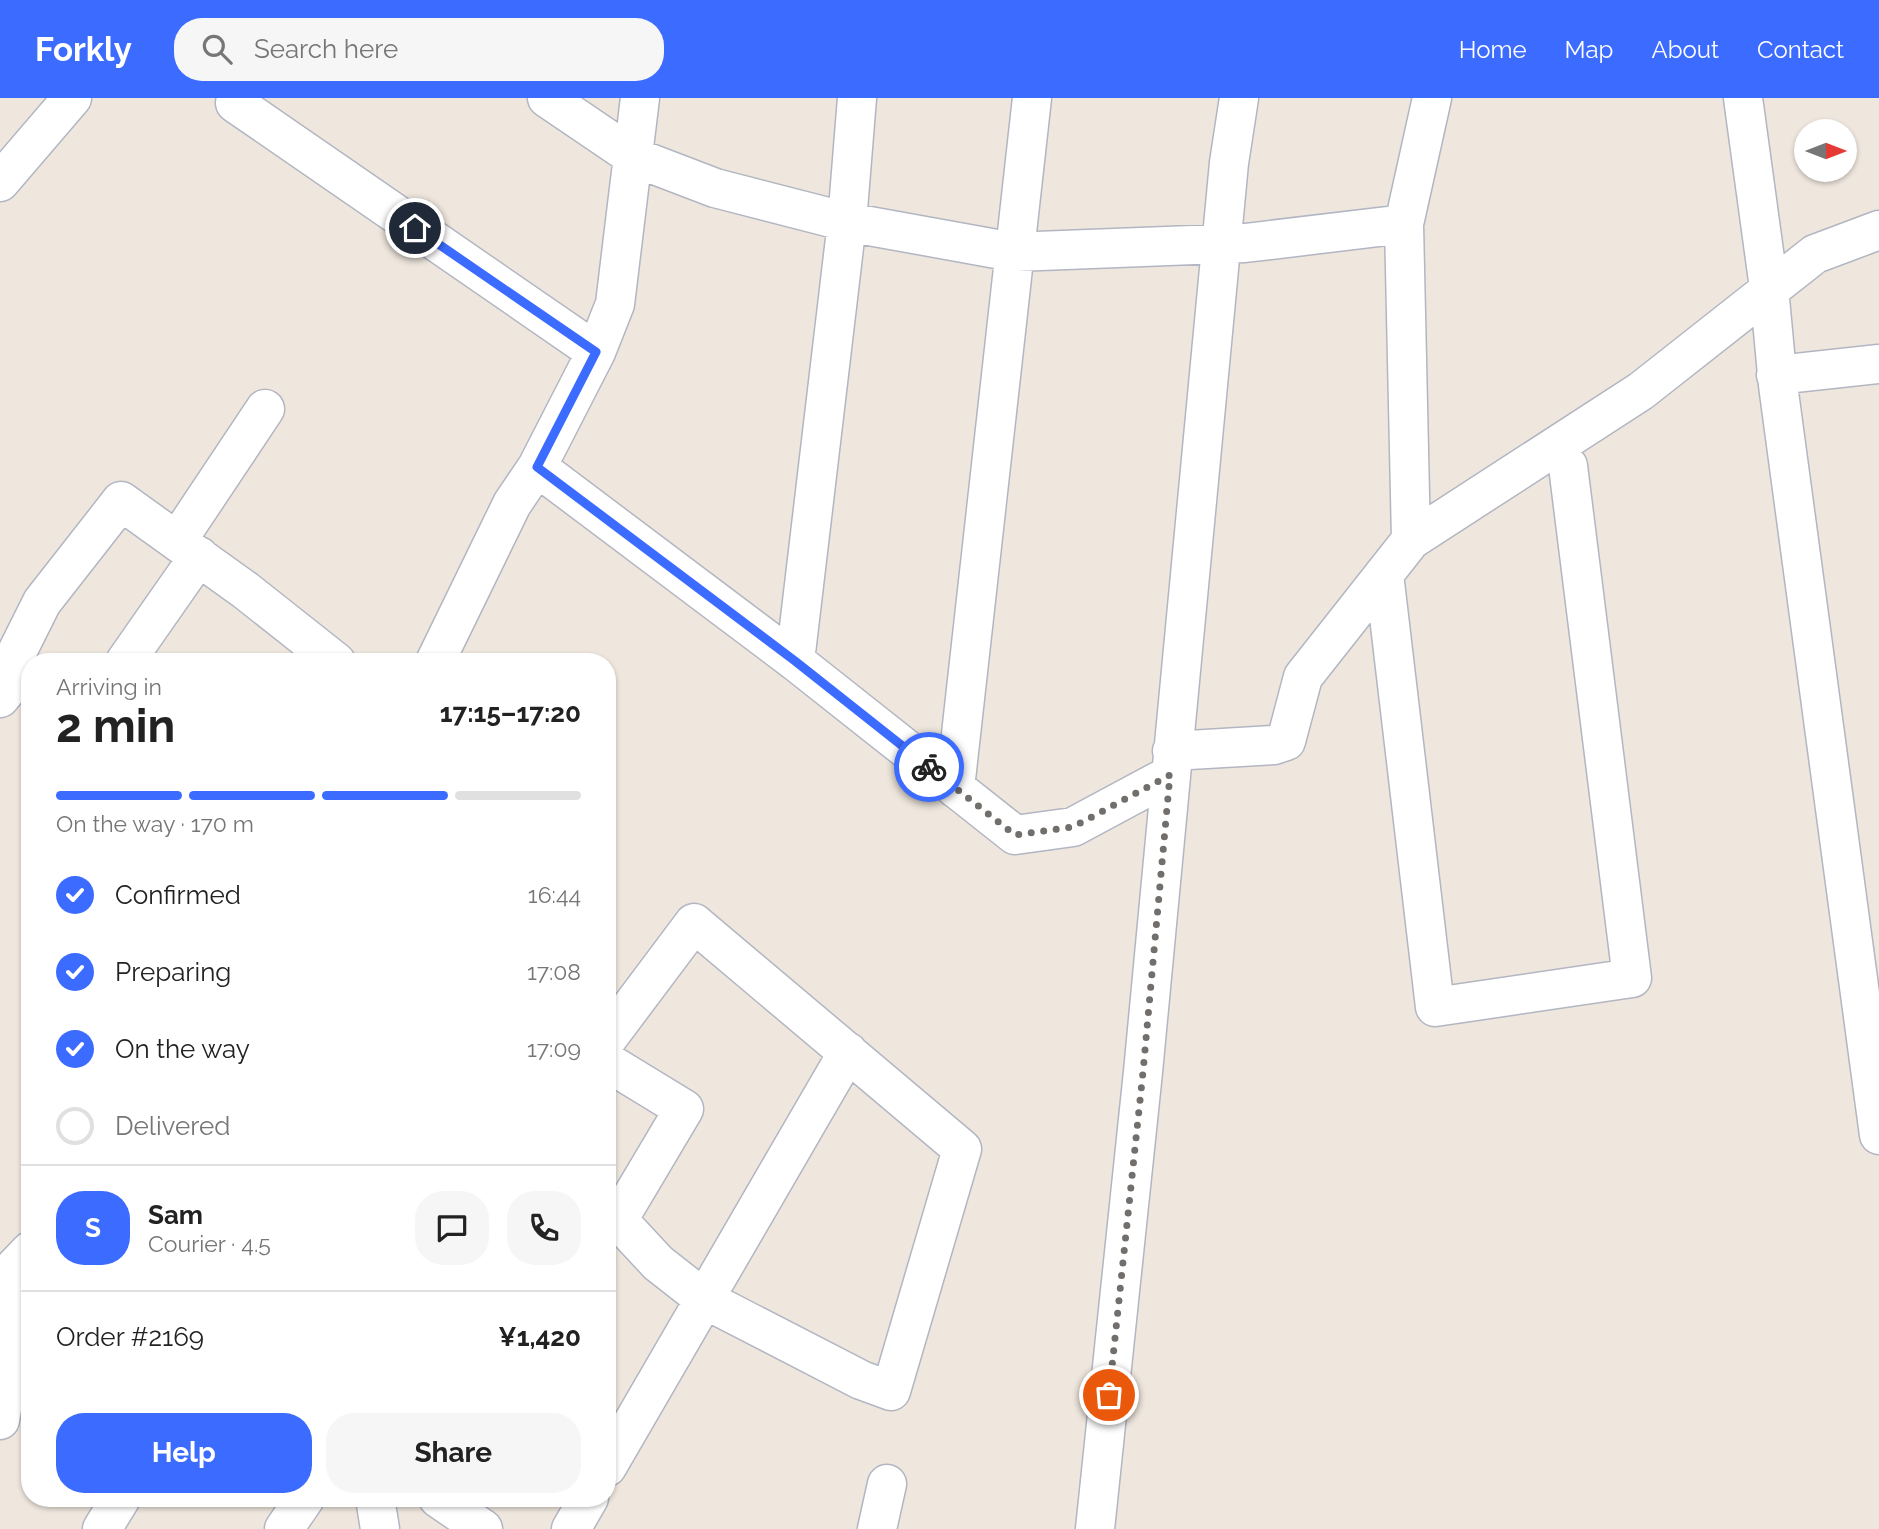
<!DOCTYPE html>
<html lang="en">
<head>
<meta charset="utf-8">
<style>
	:root { --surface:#fff; --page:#f6f6f6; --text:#222; --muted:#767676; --line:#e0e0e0; --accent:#3c6bff }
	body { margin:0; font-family:Raleway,sans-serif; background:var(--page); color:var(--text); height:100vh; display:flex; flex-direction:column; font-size:26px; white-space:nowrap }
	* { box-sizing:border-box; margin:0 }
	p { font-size:23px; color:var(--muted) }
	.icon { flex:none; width:38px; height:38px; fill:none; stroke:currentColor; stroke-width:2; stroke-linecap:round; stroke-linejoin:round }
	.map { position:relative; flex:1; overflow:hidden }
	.drawer { position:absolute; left:21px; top:555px; width:595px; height:854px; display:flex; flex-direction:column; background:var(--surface); border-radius:28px; box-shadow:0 2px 5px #0004 }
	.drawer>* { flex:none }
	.needle { width:46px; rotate:90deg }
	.tools { position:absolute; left:1794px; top:21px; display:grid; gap:14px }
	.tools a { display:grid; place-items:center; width:63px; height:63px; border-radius:50%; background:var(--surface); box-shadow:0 2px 5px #0004; font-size:35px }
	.pin { position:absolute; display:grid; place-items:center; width:60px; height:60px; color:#fff; margin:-30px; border:4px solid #fff; border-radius:50%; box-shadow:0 2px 7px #0007 }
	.courier { position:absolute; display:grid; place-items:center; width:70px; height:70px; margin:-35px; border:5px solid #3c6bff; border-radius:50%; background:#fff; color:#222; box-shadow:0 2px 9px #0007 }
	.summary em { font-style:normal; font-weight:700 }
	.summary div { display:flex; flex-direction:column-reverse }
	.summary { display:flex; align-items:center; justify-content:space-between; height:119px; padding:0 35px }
	h1 { font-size:46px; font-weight:700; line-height:52px }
	.bar { display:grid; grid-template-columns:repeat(4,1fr); gap:10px 7px; align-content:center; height:84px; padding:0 35px }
	.bar i { height:9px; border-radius:5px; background:var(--line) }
	.bar .on { background:var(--accent) }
	.bar p { grid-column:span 4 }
	.line { display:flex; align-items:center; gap:18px; padding:0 35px; border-top:2px solid var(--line) }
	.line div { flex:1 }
	.round { display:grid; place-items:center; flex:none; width:74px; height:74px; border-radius:28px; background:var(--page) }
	ol { padding:0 35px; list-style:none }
	li { display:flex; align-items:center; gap:21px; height:77px }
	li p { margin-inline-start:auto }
	li .icon { padding:7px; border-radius:50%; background:var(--accent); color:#fff; stroke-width:4 }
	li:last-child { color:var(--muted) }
	li i { width:38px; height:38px; border:4px solid var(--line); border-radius:50% }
	.action { display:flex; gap:14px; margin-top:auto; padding:14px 35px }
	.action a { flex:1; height:80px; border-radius:28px; background:var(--accent); color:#fff; font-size:28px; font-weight:700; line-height:80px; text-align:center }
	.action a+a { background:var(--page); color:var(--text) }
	header { display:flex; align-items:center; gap:42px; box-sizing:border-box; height:98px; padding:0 35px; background:var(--accent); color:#fff }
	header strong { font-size:33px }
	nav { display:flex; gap:38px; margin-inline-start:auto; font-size:24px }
	.search { width:490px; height:63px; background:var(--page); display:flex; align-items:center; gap:18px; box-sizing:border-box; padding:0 24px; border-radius:28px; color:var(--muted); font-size:26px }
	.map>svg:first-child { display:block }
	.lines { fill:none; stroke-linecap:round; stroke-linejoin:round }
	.minor-casing { stroke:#b2b6c2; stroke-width:41 }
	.minor { stroke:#fff; stroke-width:38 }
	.done { stroke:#716e6b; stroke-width:7; stroke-dasharray:0 12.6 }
	.route { stroke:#3c6bff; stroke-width:9 }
</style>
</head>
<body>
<header>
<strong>Forkly</strong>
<div class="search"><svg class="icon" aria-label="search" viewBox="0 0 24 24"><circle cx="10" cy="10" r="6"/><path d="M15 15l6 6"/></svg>Search here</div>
<nav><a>Home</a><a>Map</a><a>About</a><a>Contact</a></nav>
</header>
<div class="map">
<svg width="1879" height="1431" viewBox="0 0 1879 1431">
	<rect width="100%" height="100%" fill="#efe7de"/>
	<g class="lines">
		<defs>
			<path id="minor" d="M239 0 235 5 596 254
				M547 0 634 59 715 90 847 124 1013 154 1245 145 1404 126
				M1743 0 1769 190 1778 287 1879 1037
				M0 84 72 0
				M1776 277 1879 266
				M537 369 795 563 1015 737 1073 729 1170 677
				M1411 442 1404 126 1432 0
				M177 443 265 311
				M1384 476 1435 909 1632 880 1568 368
				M795 563 847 124 857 0
				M12 564 42 504 121 403 245 492 336 564
				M125 564 199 458
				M435 564 512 406 537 369 596 254 615 206 640 0
				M0 600 22 573
				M1172 653 1274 647 1286 643 1303 579 1411 442 1641 293 1815 156 1879 132
				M955 690 1032 0
				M607 941 694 825 962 1051 891 1293 861 1282 704 1201 658 1165 618 1122 684 1011 607 964
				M0 1322 10 1263 11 1173 30 1153
				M607 1369 848 954
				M375 1400 380 1431
				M438 1400 483 1431
				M102 1431 121 1400
				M284 1431 305 1400
				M571 1431 589 1400
				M877 1431 887 1386
				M1095 1431 1143 974 1229 65 1239 0"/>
		</defs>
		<!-- minor casing -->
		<use href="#minor" class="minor-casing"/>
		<!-- minor -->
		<use href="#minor" class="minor"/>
	</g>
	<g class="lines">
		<!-- done -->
		<path class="done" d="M929 669 1015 737 1073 729 1170 677 1143 974 1109 1297"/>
		<!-- route -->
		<path class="route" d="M415 130 596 254 537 369 795 563 929 669"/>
	</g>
</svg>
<div class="tools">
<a><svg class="needle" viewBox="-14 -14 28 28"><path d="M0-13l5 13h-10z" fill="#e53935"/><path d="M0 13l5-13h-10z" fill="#767676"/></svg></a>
</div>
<div class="pin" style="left:1109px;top:1297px;background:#ea580c"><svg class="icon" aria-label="bag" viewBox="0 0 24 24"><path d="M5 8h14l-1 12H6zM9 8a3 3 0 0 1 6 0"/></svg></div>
<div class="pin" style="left:415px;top:130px;background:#1f2937"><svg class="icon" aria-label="home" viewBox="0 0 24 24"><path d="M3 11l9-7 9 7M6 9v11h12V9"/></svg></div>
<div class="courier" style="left:929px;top:669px"><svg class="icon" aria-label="bike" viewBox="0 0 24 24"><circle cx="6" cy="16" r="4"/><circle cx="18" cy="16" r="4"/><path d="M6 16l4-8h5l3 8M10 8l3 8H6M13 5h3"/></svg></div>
<section class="drawer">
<div class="summary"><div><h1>2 min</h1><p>Arriving in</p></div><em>17:15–17:20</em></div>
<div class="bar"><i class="on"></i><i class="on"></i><i class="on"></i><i></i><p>On the way · 170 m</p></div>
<ol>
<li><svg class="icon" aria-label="check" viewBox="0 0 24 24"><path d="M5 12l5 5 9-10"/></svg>Confirmed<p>16:44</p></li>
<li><svg class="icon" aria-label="check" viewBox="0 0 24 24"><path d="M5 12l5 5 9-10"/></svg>Preparing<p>17:08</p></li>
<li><svg class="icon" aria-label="check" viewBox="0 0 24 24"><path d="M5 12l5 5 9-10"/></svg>On the way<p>17:09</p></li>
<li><i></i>Delivered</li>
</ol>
<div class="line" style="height:126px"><b class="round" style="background:var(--accent);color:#fff">S</b><div><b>Sam</b><p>Courier · 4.5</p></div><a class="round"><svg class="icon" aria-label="chat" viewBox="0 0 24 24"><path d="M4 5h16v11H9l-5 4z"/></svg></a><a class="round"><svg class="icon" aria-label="phone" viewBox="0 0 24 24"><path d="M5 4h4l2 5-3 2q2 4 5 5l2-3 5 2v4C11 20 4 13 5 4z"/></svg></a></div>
<div class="line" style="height:91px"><div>Order #2169</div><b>¥1,420</b></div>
<div class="action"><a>Help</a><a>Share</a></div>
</section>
</div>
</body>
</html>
